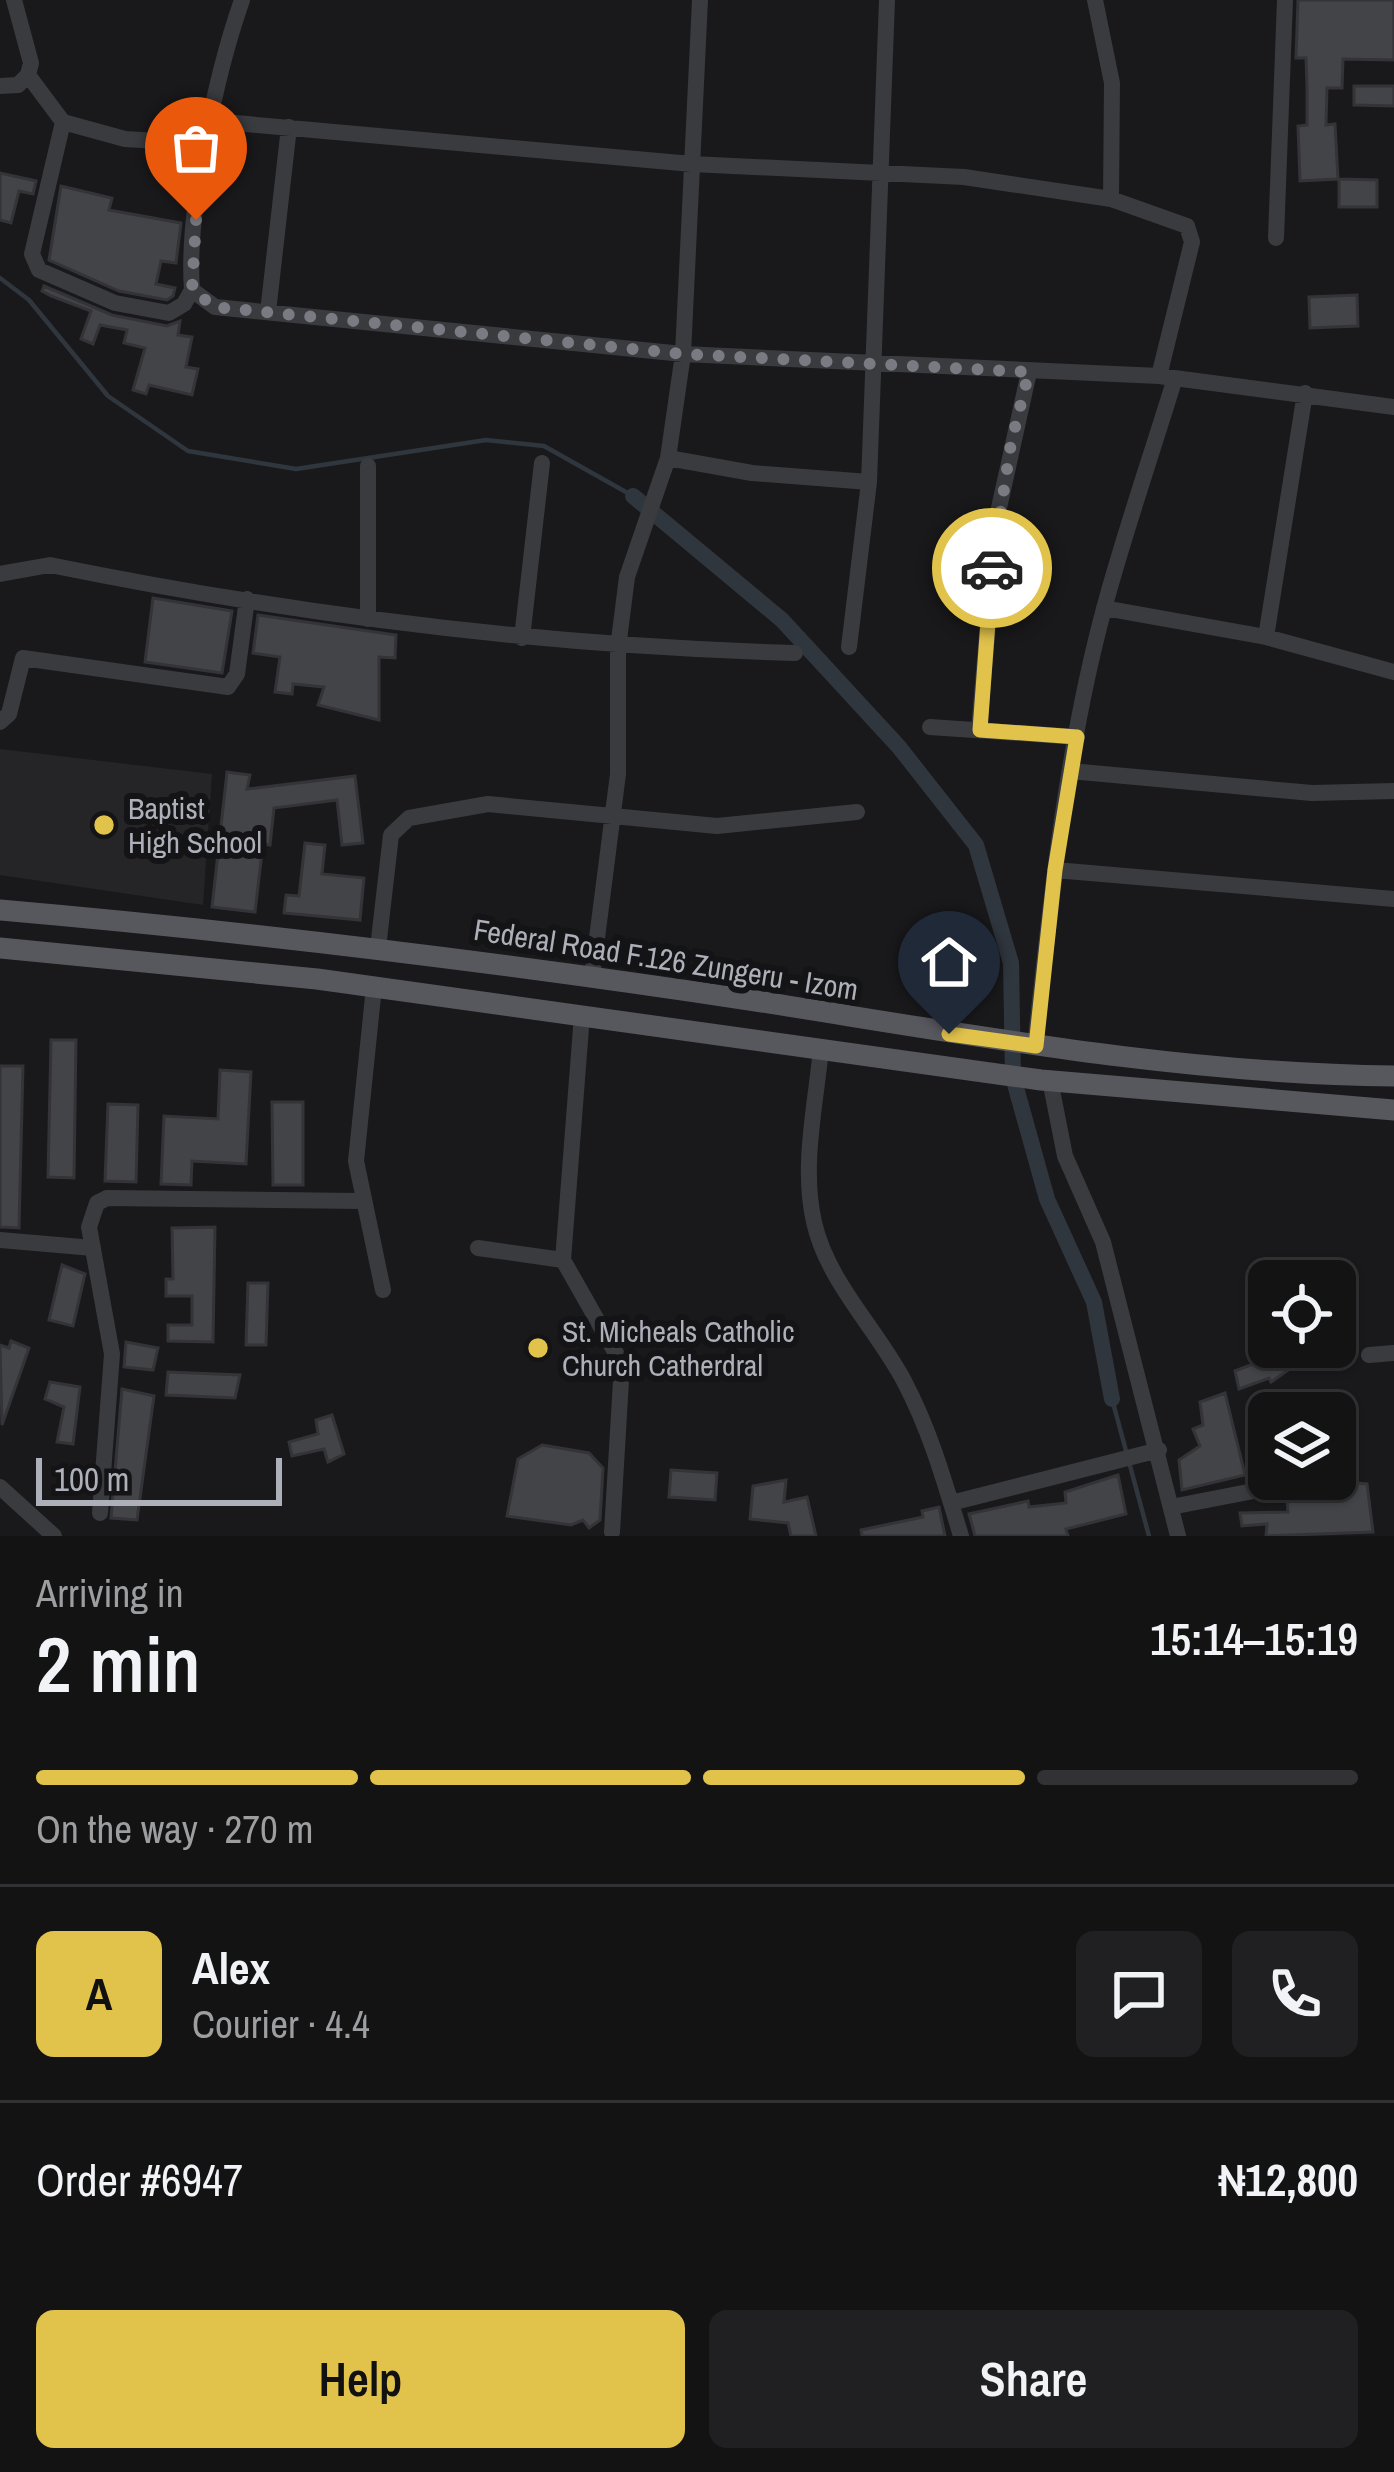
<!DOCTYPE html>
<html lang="en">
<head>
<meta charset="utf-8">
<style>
	:root { --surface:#131314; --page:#202022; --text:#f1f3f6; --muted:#9d9ea0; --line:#323234; --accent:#e1c24b }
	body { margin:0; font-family:"Archivo Narrow",sans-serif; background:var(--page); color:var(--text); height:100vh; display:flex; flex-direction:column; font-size:45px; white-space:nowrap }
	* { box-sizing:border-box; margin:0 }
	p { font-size:39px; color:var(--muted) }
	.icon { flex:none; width:66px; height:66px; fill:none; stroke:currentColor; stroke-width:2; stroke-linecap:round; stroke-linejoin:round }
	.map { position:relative; height:1536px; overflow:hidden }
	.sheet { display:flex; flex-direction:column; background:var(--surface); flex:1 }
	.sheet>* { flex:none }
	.tools { position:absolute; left:1248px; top:1260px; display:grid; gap:24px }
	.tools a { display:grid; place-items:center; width:108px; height:108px; border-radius:18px; background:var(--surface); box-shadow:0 3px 9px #0004,0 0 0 3px var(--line); font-size:60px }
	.scale { position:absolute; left:36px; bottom:30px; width:246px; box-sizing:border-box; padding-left:12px; border:6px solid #adafb9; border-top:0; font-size:33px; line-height:42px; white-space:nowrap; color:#adafb9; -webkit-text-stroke:9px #141416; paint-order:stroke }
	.pin { position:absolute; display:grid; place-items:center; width:102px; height:102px; color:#fff; margin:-123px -51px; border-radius:50% 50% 50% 0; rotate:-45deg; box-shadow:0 0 12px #0007 }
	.pin .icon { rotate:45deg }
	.courier { position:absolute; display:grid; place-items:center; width:120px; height:120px; margin:-60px; border:9px solid #e1c24b; border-radius:50%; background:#fff; color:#222; box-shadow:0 3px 15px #0007 }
	.head em { font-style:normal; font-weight:600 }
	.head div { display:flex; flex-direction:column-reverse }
	.head { display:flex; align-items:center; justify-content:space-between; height:204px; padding:0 36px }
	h1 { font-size:78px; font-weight:600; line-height:90px }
	.bar { display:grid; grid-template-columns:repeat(4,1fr); gap:18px 12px; align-content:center; height:144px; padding:0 36px }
	.bar i { height:15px; border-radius:9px; background:var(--line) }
	.bar .selected { background:var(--accent) }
	.bar p { grid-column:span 4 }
	.line { display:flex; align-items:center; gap:30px; padding:0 36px; border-top:3px solid var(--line) }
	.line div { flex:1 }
	.round { display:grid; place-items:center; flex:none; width:126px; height:126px; border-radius:18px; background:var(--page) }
	.primary-button { display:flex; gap:24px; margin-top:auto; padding:24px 36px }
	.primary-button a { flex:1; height:138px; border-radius:18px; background:var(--accent); color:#111; font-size:48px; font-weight:600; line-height:138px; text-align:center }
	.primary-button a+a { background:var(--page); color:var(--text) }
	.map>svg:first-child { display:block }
	.built { fill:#252528 }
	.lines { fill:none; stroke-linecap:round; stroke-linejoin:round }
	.stream { stroke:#30363e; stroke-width:4.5 }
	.canal { stroke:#30363e; stroke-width:16 }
	.building { fill:#434448; stroke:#343337; stroke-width:3 }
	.minor { stroke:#3a3b3f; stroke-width:16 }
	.major { stroke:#57575e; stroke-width:21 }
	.done { stroke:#797a82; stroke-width:12; stroke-dasharray:0 21.6 }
	.route { stroke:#e1c24b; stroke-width:15 }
	.poi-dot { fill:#e1c24b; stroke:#141416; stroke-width:4.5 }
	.labels { text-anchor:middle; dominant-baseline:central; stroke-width:12; stroke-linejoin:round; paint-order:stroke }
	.poi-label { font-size:30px; fill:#adafb9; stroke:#141416; text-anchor:start }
	.street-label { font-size:30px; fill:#adafb9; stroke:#141416 }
</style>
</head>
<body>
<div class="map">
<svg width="1394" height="1536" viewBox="0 0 1394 1536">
	<rect width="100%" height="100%" fill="#19191b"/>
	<!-- built -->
	<path class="built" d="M0 749 212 774 203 905 0 875Z"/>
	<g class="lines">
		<!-- stream -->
		<path class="stream" d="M0 278 29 300 108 396 188 451 296 469 486 440 544 446 633 496
			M1112 1399 1149 1536"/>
		<!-- canal -->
		<path class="canal" d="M633 496 782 620 899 747 976 845 1011 963 1013 1077 1047 1199 1094 1302 1112 1399"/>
	</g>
	<!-- building -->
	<path class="building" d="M1298 0H1394V60L1343 59 1342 88H1327L1326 125 1335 124 1338 179 1300 181 1298 126 1307 125V87L1306 58H1296Z
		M1354 86H1394V106L1354 105Z
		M0 173 36 181 33 194 19 191 11 223 0 220Z
		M1339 179 1377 180V207H1339Z
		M61 186 112 198 109 210 181 223 176 263 161 261 156 284 175 288 173 296 167 300 119 291 49 260Z
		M44 286 112 315 167 326 180 321 178 335 192 337 186 367 198 369 192 395 149 385 146 394 133 390 145 348 124 343 127 330 100 325 93 344 81 339 91 311 51 296 42 291Z
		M1357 295 1358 326 1310 328 1309 297Z
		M153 598 232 611 222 673 145 662Z
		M258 615 396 635 395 658 379 657V720L318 705 324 687 293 684 292 694 275 692 280 657 253 653Z
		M227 772 250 775 247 789 355 776 363 843 342 845 337 800 274 808 270 845 263 844 255 912 212 907Z
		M305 843 325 845 322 874 364 878 360 920 284 913 286 895 299 896Z
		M51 1040H76L74 1178 48 1177Z
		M0 1066H23L19 1228 0 1227Z
		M220 1070 251 1072 246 1164 192 1161 191 1185 161 1184 164 1116 218 1119Z
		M272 1102H303V1185H273Z
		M108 1104 138 1105 136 1182 105 1181Z
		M215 1227 213 1342 168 1341V1325H192V1296H166V1279H173L172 1228Z
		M62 1265 85 1274 73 1326 49 1320Z
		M248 1283H268L266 1345H246Z
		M11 1341 29 1348 2 1425 0 1345 9 1348Z
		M126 1342 158 1348 153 1370 124 1367Z
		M1274 1347H1301L1307 1357 1271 1382 1269 1378 1239 1389 1235 1371 1279 1354Z
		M168 1372 240 1375 235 1398 166 1395Z
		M50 1382 80 1387 73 1444 57 1442 64 1407 45 1399Z
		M122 1389 154 1396 137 1520 111 1518Z
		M1225 1393 1245 1475 1182 1490 1179 1460 1200 1446 1193 1429 1203 1425 1200 1402Z
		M332 1415 344 1454 328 1462 324 1449 292 1456 289 1442 318 1434 316 1420Z
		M542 1445 589 1453 603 1468 600 1520 589 1528 583 1520 571 1525 507 1516 518 1459Z
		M671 1470 717 1473 715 1500 669 1497Z
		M1118 1475 1126 1514 1066 1529 1068 1536H975L969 1514 1028 1501 1029 1507 1066 1503 1065 1492Z
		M786 1480 784 1502 807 1497 816 1536H791L788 1523 750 1519 753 1486Z
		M1346 1482 1367 1484 1373 1532 1266 1536 1267 1524 1242 1526 1240 1513 1288 1512 1287 1498Z
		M939 1507 945 1536H862L861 1530 923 1517 922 1511Z"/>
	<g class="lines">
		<!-- minor -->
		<path class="minor" d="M14 0 31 63 28 75 63 122
			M242 0C216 74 186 213 192 290L215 307 683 354 1159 376 1394 407
			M1095 0 1112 83 1111 199
			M0 86 18 85 28 75
			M213 121 692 164 964 177 1111 199 1187 226 1192 242 1159 376
			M1276 238 1285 0
			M192 290 184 304 169 313 115 303 39 270 32 254 63 122 125 139 209 144
			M268 312 289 127
			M668 458 752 473 869 482
			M368 466V619
			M0 574 50 565C296 615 544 646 795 653
			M1104 608 1266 637 1394 672
			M1266 637 1305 393
			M522 638 542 463
			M849 647 869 482 887 0
			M0 722 9 714 23 658 228 687 237 674 247 599
			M930 727 1077 737
			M979 730 997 517 1029 372
			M1070 771 1312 793 1394 791
			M1055 870 1394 899
			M378 948 391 835 409 818 488 804 717 826 857 812
			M592 977 618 774V648L627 577 668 458 683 354 700 0
			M374 987 356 1161 383 1290
			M582 1015 563 1260 622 1364 612 1532
			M1035 1047C1051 899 1066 748 1105 605 1126 528 1152 453 1175 378
			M821 1048C816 1104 801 1166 814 1222 827 1281 876 1328 904 1381 930 1430 945 1483 961 1536
			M1050 1080 1065 1156 1103 1242 1178 1536
			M0 1240 93 1248
			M478 1248 563 1260
			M1369 1355 1394 1353
			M0 1487 54 1536
			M951 1503 1159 1450
			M1171 1507 1310 1480
			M100 1513 112 1354 89 1227 97 1203 107 1198 361 1201"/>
		<!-- major -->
		<path class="major" d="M0 910C253 932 504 963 756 1001 967 1034 1179 1074 1394 1076
			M0 948 317 979 1041 1080 1394 1110"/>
	</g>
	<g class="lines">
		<!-- done -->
		<path class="done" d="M196 220 192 290 215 307 683 354 1029 372 1011 443 992 568"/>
		<!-- route -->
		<path class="route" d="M949 1034 1036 1046 1055 870 1077 737 980 730 992 568"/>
	</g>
	<!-- markers -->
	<g class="poi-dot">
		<circle cx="104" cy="825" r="12"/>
		<circle cx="538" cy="1348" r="12"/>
	</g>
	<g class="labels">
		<!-- poi labels -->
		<g class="poi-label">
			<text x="128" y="808">Baptist<tspan x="128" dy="34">High School</tspan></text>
			<text x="562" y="1331">St. Micheals Catholic<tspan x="562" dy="34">Church Catherdral</tspan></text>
		</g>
		<!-- street labels -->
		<g class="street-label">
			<text transform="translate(666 959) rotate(9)">Federal Road F.126 Zungeru - Izom</text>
		</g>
	</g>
</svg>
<div class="tools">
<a><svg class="icon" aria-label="locate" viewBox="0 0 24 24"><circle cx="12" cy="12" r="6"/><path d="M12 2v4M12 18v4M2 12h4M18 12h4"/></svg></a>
<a><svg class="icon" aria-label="layers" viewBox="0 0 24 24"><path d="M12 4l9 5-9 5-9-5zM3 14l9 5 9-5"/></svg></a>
</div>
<div class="scale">100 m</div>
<div class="pin" style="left:196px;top:220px;background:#ea580c"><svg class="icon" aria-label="bag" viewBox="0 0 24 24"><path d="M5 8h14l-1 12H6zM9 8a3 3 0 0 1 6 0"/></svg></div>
<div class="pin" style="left:949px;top:1034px;background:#1f2937"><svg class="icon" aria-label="home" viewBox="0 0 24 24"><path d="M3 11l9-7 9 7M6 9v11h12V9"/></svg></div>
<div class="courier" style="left:992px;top:568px"><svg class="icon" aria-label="car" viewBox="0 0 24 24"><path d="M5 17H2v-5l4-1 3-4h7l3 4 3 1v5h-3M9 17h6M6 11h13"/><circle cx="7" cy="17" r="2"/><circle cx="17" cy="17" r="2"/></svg></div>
</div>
<section class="sheet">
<div class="head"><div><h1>2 min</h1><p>Arriving in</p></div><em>15:14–15:19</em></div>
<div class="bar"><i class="selected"></i><i class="selected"></i><i class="selected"></i><i></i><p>On the way · 270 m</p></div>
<div class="line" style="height:216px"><b class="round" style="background:var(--accent);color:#111">A</b><div><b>Alex</b><p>Courier · 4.4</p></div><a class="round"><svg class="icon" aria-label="chat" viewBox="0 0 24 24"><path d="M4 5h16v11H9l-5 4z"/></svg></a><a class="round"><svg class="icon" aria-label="phone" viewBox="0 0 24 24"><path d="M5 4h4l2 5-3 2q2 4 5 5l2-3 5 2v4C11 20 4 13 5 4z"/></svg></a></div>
<div class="line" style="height:156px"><div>Order #6947</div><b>₦12,800</b></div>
<div class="primary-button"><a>Help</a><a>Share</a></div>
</section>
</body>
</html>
